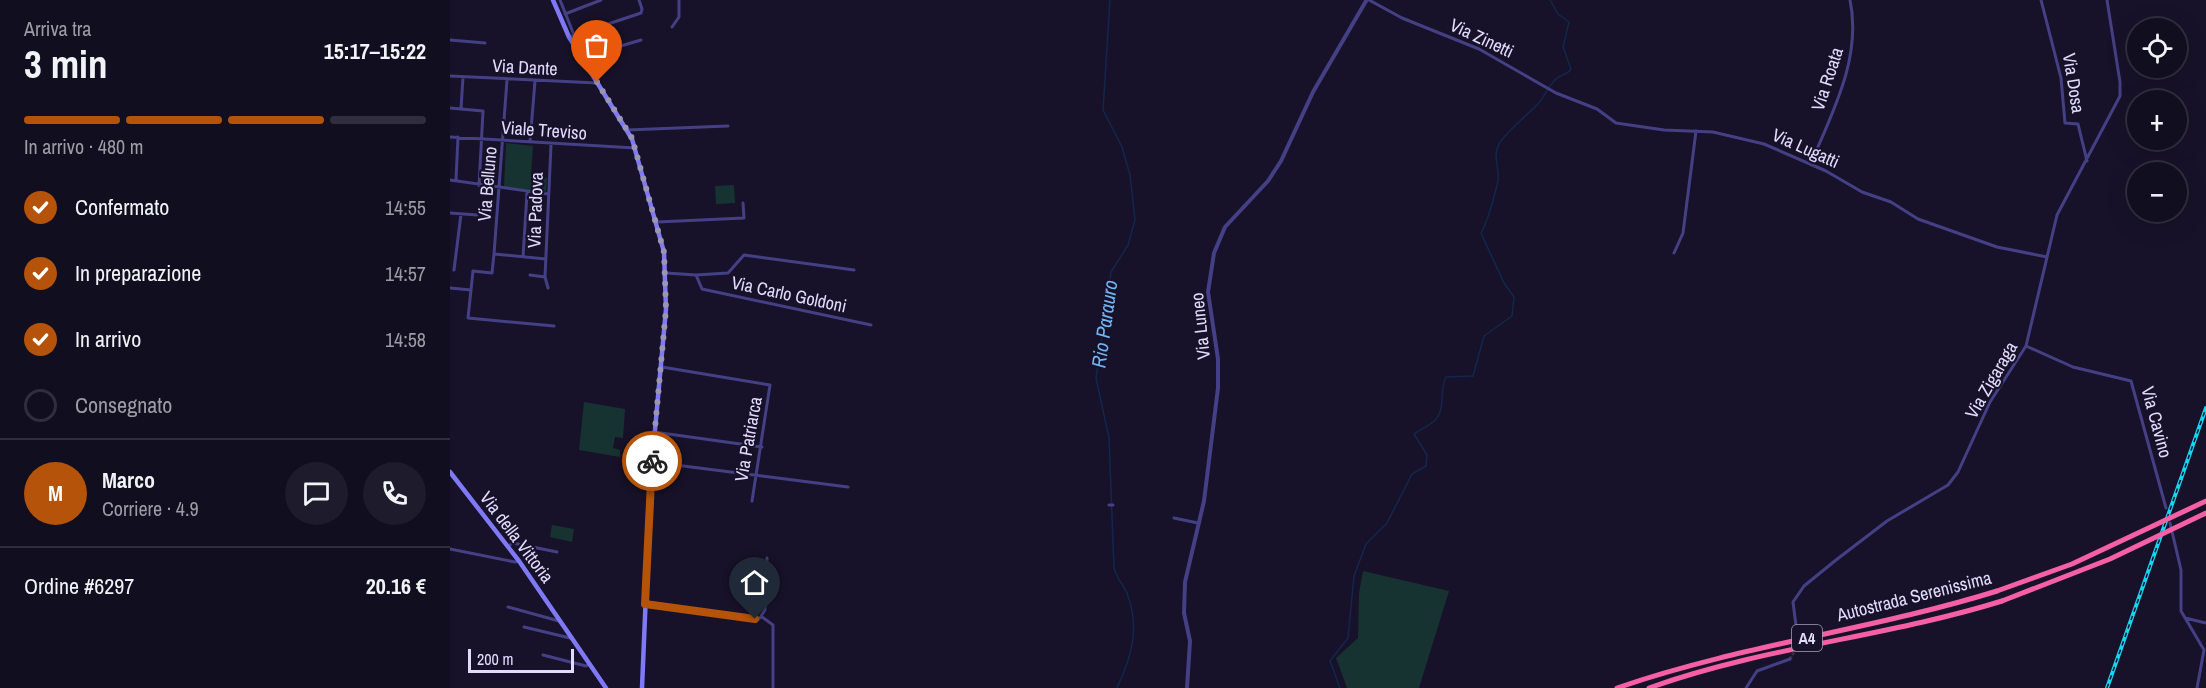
<!DOCTYPE html>
<html lang="it">
<head>
<meta charset="utf-8">
<style>
	:root { --surface:#110e1f; --page:#1e1c2c; --text:#f1f3f6; --muted:#9c9ca4; --line:#302e3d; --accent:#b45309 }
	body { margin:0; font-family:"Archivo Narrow",sans-serif; background:var(--page); color:var(--text); height:100vh; display:flex; flex-direction:column; font-size:22px; white-space:nowrap }
	* { box-sizing:border-box; margin:0 }
	p { font-size:20px; color:var(--muted) }
	.icon { flex:none; width:33px; height:33px; fill:none; stroke:currentColor; stroke-width:2; stroke-linecap:round; stroke-linejoin:round }
	.map { position:relative; flex:1; overflow:hidden }
	.sheet { display:flex; flex-direction:column; background:var(--surface); width:450px }
	.sheet>* { flex:none }
	.tools { position:absolute; left:1677px; top:18px; display:grid; gap:12px }
	.tools a { display:grid; place-items:center; width:60px; height:60px; border-radius:50%; background:var(--surface); box-shadow:0 6px 24px #0002,0 0 0 2px var(--line); font-size:30px }
	.scale { position:absolute; left:18px; bottom:15px; width:106px; box-sizing:border-box; padding-left:6px; border:3px solid #e1dcfd; border-top:0; font-size:16px; line-height:21px; white-space:nowrap; color:#e1dcfd; -webkit-text-stroke:4px #171229; paint-order:stroke }
	.pin { position:absolute; display:grid; place-items:center; width:51px; height:51px; color:#fff; margin:-62px -26px; border-radius:50% 50% 50% 0; rotate:-45deg; box-shadow:0 0 6px #0007 }
	.pin .icon { rotate:45deg }
	.courier { position:absolute; display:grid; place-items:center; width:60px; height:60px; margin:-30px; border:4px solid #b45309; border-radius:50%; background:#fff; color:#222; box-shadow:0 2px 8px #0007 }
	.head em { font-style:normal; font-weight:700 }
	.head div { display:flex; flex-direction:column-reverse }
	.head { display:flex; align-items:center; justify-content:space-between; height:102px; padding:0 24px }
	h1 { font-size:39px; font-weight:700; line-height:45px }
	.bar { display:grid; grid-template-columns:repeat(4,1fr); gap:9px 6px; align-content:center; height:72px; padding:0 24px }
	.bar i { height:8px; border-radius:4px; background:var(--line) }
	.bar .selected { background:var(--accent) }
	.bar p { grid-column:span 4 }
	.line { display:flex; align-items:center; gap:15px; padding:0 24px; border-top:2px solid var(--line) }
	.line div { flex:1 }
	.round { display:grid; place-items:center; flex:none; width:63px; height:63px; border-radius:32px; background:var(--page) }
	ol { padding:0 24px; list-style:none }
	li { display:flex; align-items:center; gap:18px; height:66px }
	li p { margin-inline-start:auto }
	li .icon { padding:6px; border-radius:50%; background:var(--accent); color:#fff; stroke-width:4 }
	li:last-child { color:var(--muted) }
	li i { width:33px; height:33px; border:3px solid var(--line); border-radius:50% }
	main { display:flex; flex:1; min-height:0 }
	.map>svg:first-child { display:block }
	.green { fill:#163332 }
	.lines { fill:none; stroke-linecap:round; stroke-linejoin:round }
	.stream { stroke:#12274d; stroke-width:1.5 }
	.minor-tunnel { stroke:#353049; stroke-width:3; stroke-dasharray:3 1.5; stroke-linecap:butt }
	.minor { stroke:#444085; stroke-width:3 }
	.tertiary { stroke:#444085; stroke-width:4 }
	.secondary { stroke:#7f79f7; stroke-width:4.5 }
	.motorway { stroke:#f65fa4; stroke-width:5 }
	.rail-casing { stroke:#14d6f1; stroke-width:4 }
	.rail { stroke:#171229; stroke-width:1.5; stroke-dasharray:4.5; stroke-linecap:butt }
	.motorway-bridge { stroke:#f65fa4; stroke-width:5 }
	.done { stroke:#9a95b3; stroke-width:6; stroke-dasharray:0 10.8 }
	.route { stroke:#b45309; stroke-width:8 }
	.labels { text-anchor:middle; dominant-baseline:central; stroke-width:4.5; stroke-linejoin:round; paint-order:stroke }
	.shield { fill:#171229; stroke:#a49fbd; stroke-width:1.5 }
	.shield-label { font-size:16px; font-weight:bold; fill:#e1dcfd }
	.street-label { font-size:18px; fill:#e1dcfd; stroke:#171229 }
	.water-label { font-size:20px; font-style:italic; fill:#71b6f7; stroke:#171229 }
</style>
</head>
<body>
<main>
<section class="sheet">
<div class="head"><div><h1>3 min</h1><p>Arriva tra</p></div><em>15:17–15:22</em></div>
<div class="bar"><i class="selected"></i><i class="selected"></i><i class="selected"></i><i></i><p>In arrivo · 480 m</p></div>
<ol>
<li><svg class="icon" aria-label="check" viewBox="0 0 24 24"><path d="M5 12l5 5 9-10"/></svg>Confermato<p>14:55</p></li>
<li><svg class="icon" aria-label="check" viewBox="0 0 24 24"><path d="M5 12l5 5 9-10"/></svg>In preparazione<p>14:57</p></li>
<li><svg class="icon" aria-label="check" viewBox="0 0 24 24"><path d="M5 12l5 5 9-10"/></svg>In arrivo<p>14:58</p></li>
<li><i></i>Consegnato</li>
</ol>
<div class="line" style="height:108px"><b class="round" style="background:var(--accent);color:#fff">M</b><div><b>Marco</b><p>Corriere · 4.9</p></div><a class="round"><svg class="icon" aria-label="chat" viewBox="0 0 24 24"><path d="M4 5h16v11H9l-5 4z"/></svg></a><a class="round"><svg class="icon" aria-label="phone" viewBox="0 0 24 24"><path d="M5 4h4l2 5-3 2q2 4 5 5l2-3 5 2v4C11 20 4 13 5 4z"/></svg></a></div>
<div class="line" style="height:78px"><div>Ordine #6297</div><b>20.16 €</b></div>
</section>
<div class="map">
<svg width="1756" height="688" viewBox="0 0 1756 688">
	<rect width="100%" height="100%" fill="#171229"/>
	<!-- green -->
	<path class="green" d="M56 143 83 146 81 176 97 178 96 192 54 187Z
		M284 185 285 203 266 204 265 186Z
		M134 402 175 409 173 438 165 437 163 448 170 450V457L129 450Z
		M102 525 124 529 122 542 100 537Z
		M913 571 999 591 969 688H897L886 658 908 638 909 593Z"/>
	<g class="lines">
		<!-- stream -->
		<path class="stream" d="M660 0 653 110 672 147 680 175 685 220 678 245 661 272 646 378 659 438 664 568C667 579 673 584 677 593 690 627 682 656 667 688
			M890 688 880 661 898 638 904 576 916 544 937 523 962 474 976 466 977 455 964 434C970 429 980 426 985 420 996 410 989 390 996 377L1023 376 1034 336 1062 316 1064 297 1054 283 1031 233C1039 219 1044 197 1048 181 1050 169 1042 156 1049 144 1055 133 1078 114 1087 105 1095 97 1098 86 1106 79 1111 74 1117 75 1121 69L1113 47 1119 22 1108 14 1100 0"/>
		<!-- minor-tunnel -->
		<path class="minor-tunnel" d="M1340 659 1347 647V634"/>
		<!-- minor -->
		<path class="minor" d="M110 0 124 35
			M919 0 952 18 1029 49 1106 93 1147 109 1166 123 1214 130 1263 132 1314 144 1376 171 1412 192 1441 202 1468 219 1547 247 1597 257
			M1591 0 1611 78 1615 123 1628 124 1637 161
			M115 14 151 0
			M222 27 229 17V0
			M119 37 191 13 192 9 189 0
			M0 40 35 43
			M129 55 147 53 191 40
			M0 76 147 83
			M57 80 44 254 96 259
			M0 108 33 111 29 186
			M11 109 13 77
			M177 130 278 126
			M0 137 185 148
			M80 142 85 81
			M1361 163C1383 111 1412 57 1400 0
			M0 180 98 194
			M6 180 8 137
			M0 213 27 215
			M207 222 294 218 293 203
			M1224 253 1233 233 1246 131
			M44 254 42 273 23 271 18 318 104 326
			M73 257 77 193
			M4 270 11 214
			M216 273 246 275 278 273 294 255 404 270
			M80 275 95 277 101 145
			M246 275 252 289 421 325
			M95 277 98 288
			M0 288 21 290
			M1576 346 1623 367 1681 381 1716 508
			M212 367 320 385 302 501
			M204 432 312 447
			M202 462 398 487
			M659 505H663
			M724 518 748 523
			M1720 523 1731 570V611L1754 650 1747 688
			M58 546 63 543 107 552
			M0 549 65 562 69 561
			M196 604 309 619 315 610 317 558
			M58 607 109 621
			M312 617 323 625V688
			M1735 618 1756 623
			M74 627 120 638
			M1347 634 1343 602 1354 586 1386 560 1437 521 1498 485 1508 472 1540 402 1576 346 1607 215 1670 96V82L1657 0
			M93 655 136 666 140 664
			M1296 688 1307 671 1340 659"/>
		<!-- tertiary -->
		<path class="tertiary" d="M737 688 740 641 734 613 735 582 754 501 768 388V359L758 292 764 253 775 227 818 181 831 161 863 92 916 1"/>
		<!-- secondary -->
		<path class="secondary" d="M103 0 119 37 182 139 214 252 216 309 201 474 192 688
			M0 472 69 561 156 688"/>
		<!-- motorway -->
		<path class="motorway" d="M1167 688C1291 645 1422 630 1547 591
			M1199 688C1313 647 1436 637 1552 601"/>
		<defs>
			<path id="rail" d="M1657 688 1756 408"/>
		</defs>
		<!-- rail casing -->
		<use href="#rail" class="rail-casing"/>
		<!-- rail -->
		<use href="#rail" class="rail"/>
		<!-- motorway-bridge -->
		<path class="motorway-bridge" d="M1547 591 1622 564 1756 501
			M1552 601 1660 559 1756 513"/>
	</g>
	<g class="lines">
		<!-- done -->
		<path class="done" d="M147 82 182 138 214 252 216 309 202 461"/>
		<!-- route -->
		<path class="route" d="M202 461 195 604 305 619"/>
	</g>
	<g class="labels">
		<!-- shield labels -->
		<rect class="shield" x="1342" y="625" width="30" height="26" rx="4.5"/>
		<g class="shield-label">
			<text x="1357" y="638">A4</text>
		</g>
		<!-- street labels -->
		<g class="street-label">
			<text transform="translate(1032 38) rotate(25)">Via Zinetti</text>
			<text transform="translate(75 67) rotate(3)">Via Dante</text>
			<text transform="translate(1377 79) rotate(-72)">Via Roata</text>
			<text transform="translate(1624 83) rotate(81)">Via Dosa</text>
			<text transform="translate(94 130) rotate(4)">Viale Treviso</text>
			<text transform="translate(1356 148) rotate(24)">Via Lugatti</text>
			<text transform="translate(37 184) rotate(-85)">Via Belluno</text>
			<text transform="translate(85 210) rotate(-88)">Via Padova</text>
			<text transform="translate(339 294) rotate(12)">Via Carlo Goldoni</text>
			<text transform="translate(750 326) rotate(-96)">Via Luneo</text>
			<text transform="translate(1541 380) rotate(-60)">Via Zigaraga</text>
			<text transform="translate(1707 422) rotate(75)">Via Cavino</text>
			<text transform="translate(298 439) rotate(-80)">Via Patriarca</text>
			<text transform="translate(67 537) rotate(53)">Via della Vittoria</text>
			<text transform="translate(1464 596) rotate(-14)">Autostrada Serenissima</text>
		</g>
		<!-- water labels -->
		<g class="water-label">
			<text transform="translate(654 324) rotate(-82)">Rio Parauro</text>
		</g>
	</g>
</svg>
<div class="tools">
<a><svg class="icon" aria-label="locate" viewBox="0 0 24 24"><circle cx="12" cy="12" r="6"/><path d="M12 2v4M12 18v4M2 12h4M18 12h4"/></svg></a>
<a>+</a>
<a>−</a>
</div>
<div class="scale">200 m</div>
<div class="pin" style="left:147px;top:82px;background:#ea580c"><svg class="icon" aria-label="bag" viewBox="0 0 24 24"><path d="M5 8h14l-1 12H6zM9 8a3 3 0 0 1 6 0"/></svg></div>
<div class="pin" style="left:305px;top:619px;background:#1f2937"><svg class="icon" aria-label="home" viewBox="0 0 24 24"><path d="M3 11l9-7 9 7M6 9v11h12V9"/></svg></div>
<div class="courier" style="left:202px;top:461px"><svg class="icon" aria-label="bike" viewBox="0 0 24 24"><circle cx="6" cy="16" r="4"/><circle cx="18" cy="16" r="4"/><path d="M6 16l4-8h5l3 8M10 8l3 8H6M13 5h3"/></svg></div>
</div>
</main>
</body>
</html>
